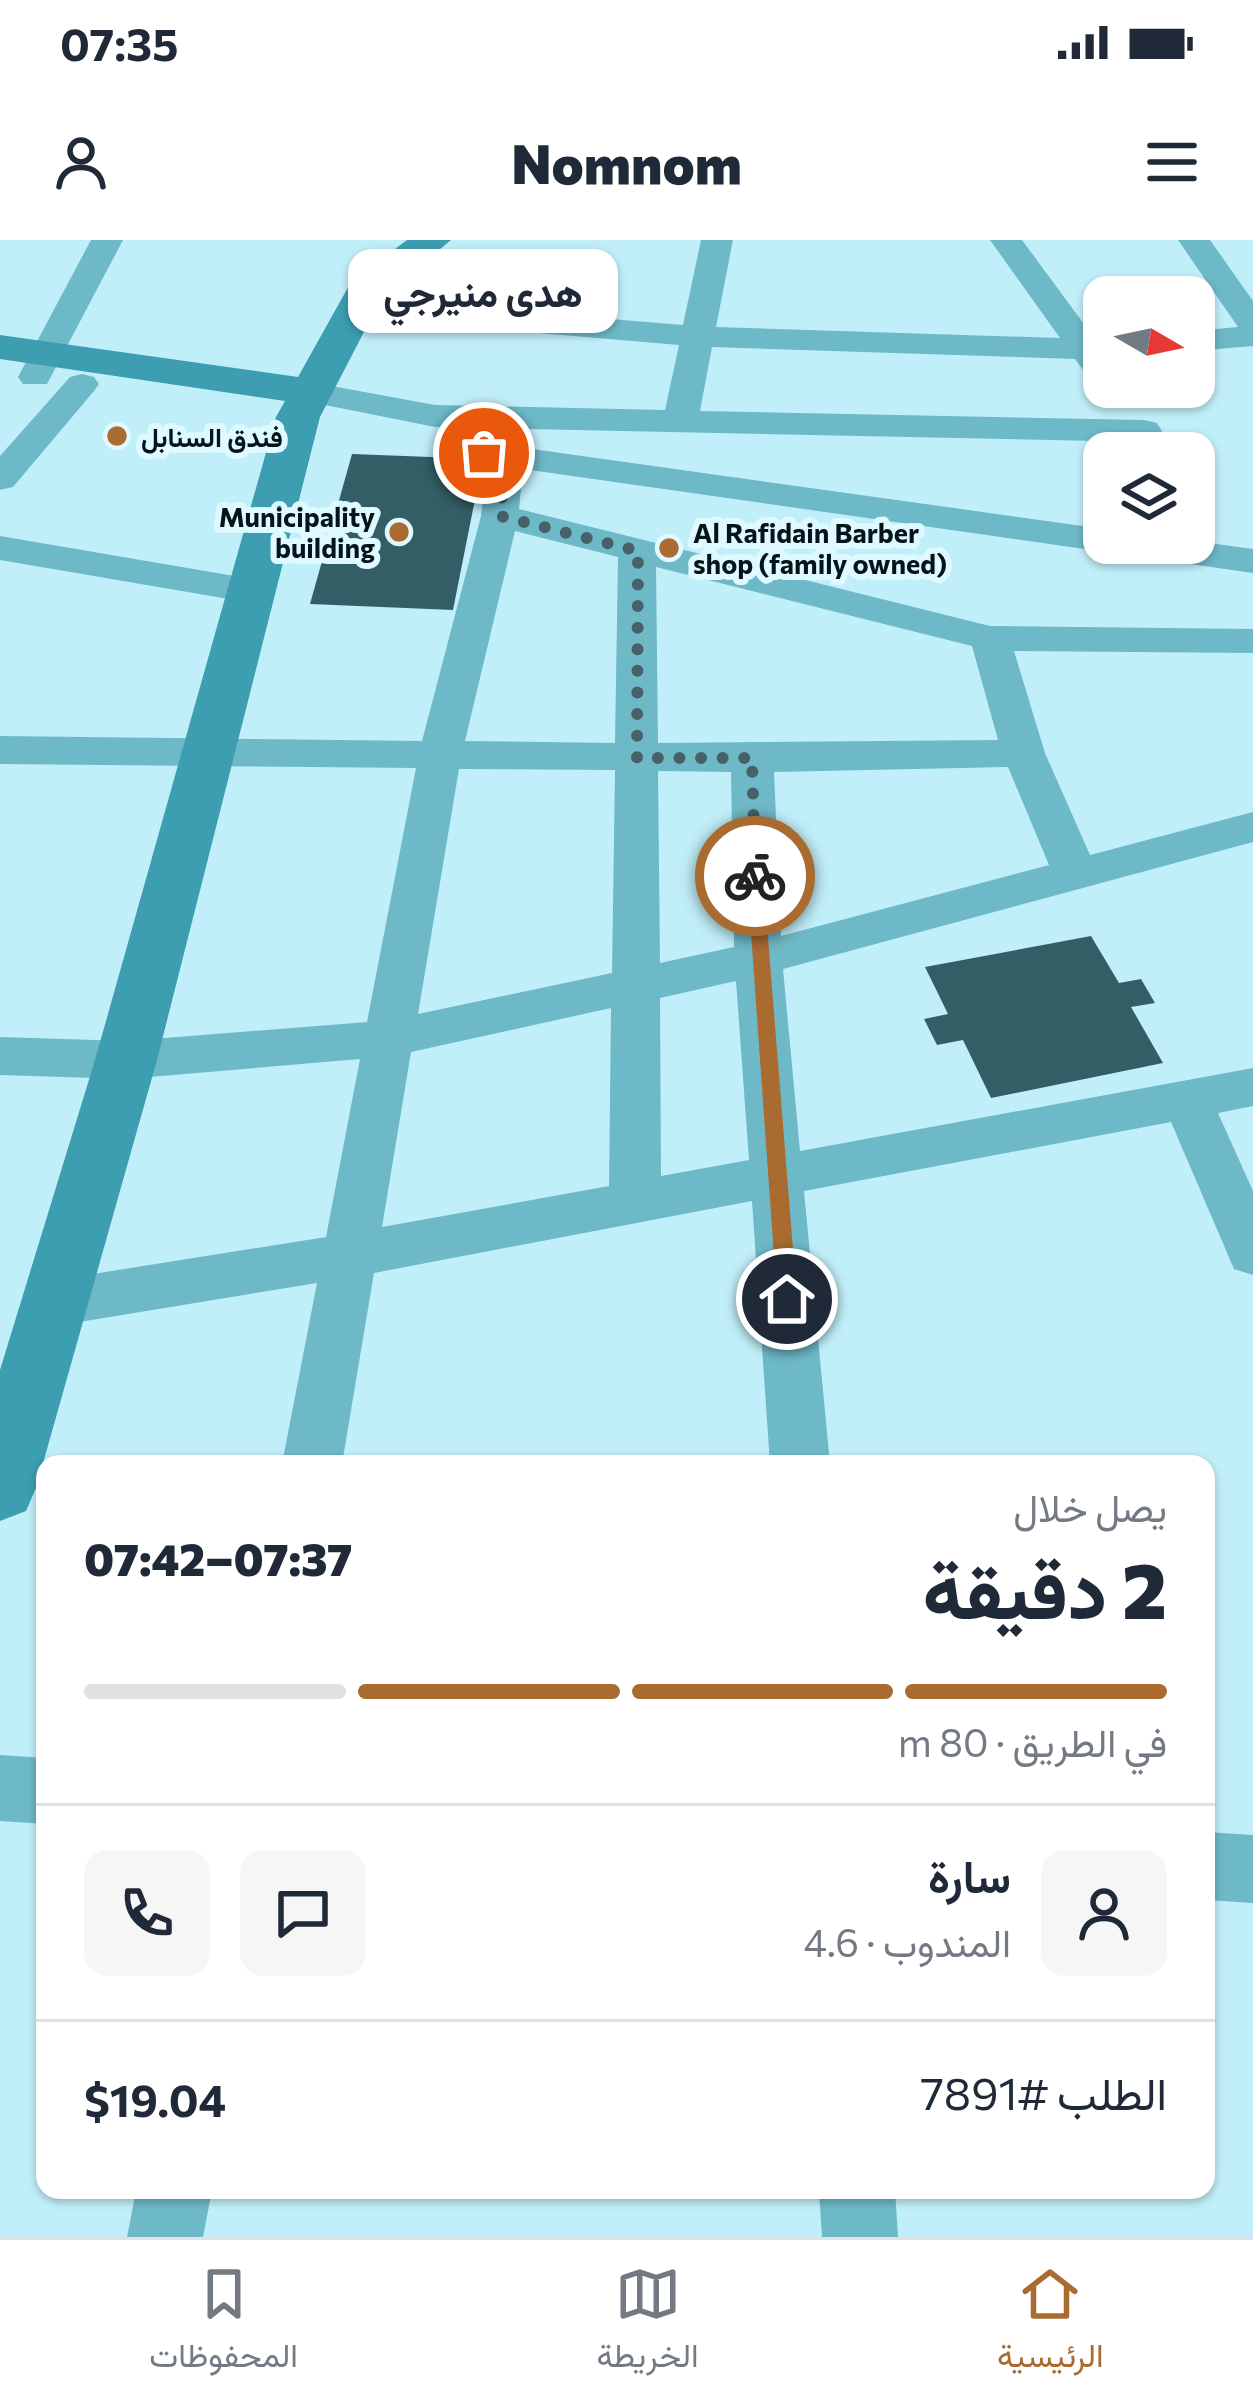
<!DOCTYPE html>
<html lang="ar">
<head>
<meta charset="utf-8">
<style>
	:root { --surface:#fff; --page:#f6f6f7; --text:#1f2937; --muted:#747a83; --line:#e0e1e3; --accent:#a96b30 }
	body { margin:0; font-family:Commissioner,Vazirmatn,sans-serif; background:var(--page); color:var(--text); direction:rtl; height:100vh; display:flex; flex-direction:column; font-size:45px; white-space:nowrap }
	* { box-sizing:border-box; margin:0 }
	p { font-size:39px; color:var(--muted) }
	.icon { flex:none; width:66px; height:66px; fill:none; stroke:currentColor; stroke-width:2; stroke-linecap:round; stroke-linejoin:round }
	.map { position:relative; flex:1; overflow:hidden; direction:ltr }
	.side { position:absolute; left:36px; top:1215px; width:1179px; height:744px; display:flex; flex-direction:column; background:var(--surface); border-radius:24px; box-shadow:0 3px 9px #0004; direction:rtl }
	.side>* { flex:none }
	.needle { width:78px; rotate:99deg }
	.controls { position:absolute; left:1083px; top:36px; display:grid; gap:24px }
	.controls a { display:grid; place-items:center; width:132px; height:132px; border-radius:24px; background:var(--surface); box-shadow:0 3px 9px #0004; font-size:60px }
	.pin { position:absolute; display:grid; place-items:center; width:102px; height:102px; color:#fff; margin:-51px; border:6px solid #fff; border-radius:50%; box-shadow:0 3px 12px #0007 }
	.courier { position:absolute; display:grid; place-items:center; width:120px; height:120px; margin:-60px; border:9px solid #a96b30; border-radius:50%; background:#fff; color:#222; box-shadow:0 3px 15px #0007 }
	.bubble { position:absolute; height:84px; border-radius:24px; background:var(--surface); box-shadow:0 3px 9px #0004; font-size:39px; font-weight:800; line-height:84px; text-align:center; direction:rtl }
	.headline em { font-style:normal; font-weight:800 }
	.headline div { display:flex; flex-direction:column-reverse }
	.headline { display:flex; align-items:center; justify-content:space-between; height:204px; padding:0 48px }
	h1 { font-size:78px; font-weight:800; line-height:90px }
	.bar { display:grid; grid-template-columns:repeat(4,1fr); gap:18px 12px; align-content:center; height:144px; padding:0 48px }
	.bar i { height:15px; border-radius:9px; background:var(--line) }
	.bar .active { background:var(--accent) }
	.bar p { grid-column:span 4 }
	.line { display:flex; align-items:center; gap:30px; padding:0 48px; border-top:3px solid var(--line) }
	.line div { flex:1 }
	.round { display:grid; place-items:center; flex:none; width:126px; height:126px; border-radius:24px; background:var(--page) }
	.status { display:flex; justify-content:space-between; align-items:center; height:84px; padding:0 60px; background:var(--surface); direction:ltr }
	.status svg { height:33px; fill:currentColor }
	header { display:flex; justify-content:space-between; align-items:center; height:156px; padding:0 48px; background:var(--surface); font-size:54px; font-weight:800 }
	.tabs { display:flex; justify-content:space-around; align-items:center; height:168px; border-top:3px solid var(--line); background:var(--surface); font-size:33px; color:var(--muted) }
	.tabs a { display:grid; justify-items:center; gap:6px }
	.tabs .active { color:var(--accent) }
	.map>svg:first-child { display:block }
	.building { fill:#345e66 }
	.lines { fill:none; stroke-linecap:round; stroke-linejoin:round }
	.street { fill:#6eb9c8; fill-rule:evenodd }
	.secondary { fill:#3c9eb0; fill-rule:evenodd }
	.route { fill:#a96b30 }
	.done { stroke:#466167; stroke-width:12; stroke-dasharray:0 21.6 }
	.poi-dot { fill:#a96b30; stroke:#def9ff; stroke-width:4.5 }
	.labels { text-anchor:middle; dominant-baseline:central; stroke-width:12; stroke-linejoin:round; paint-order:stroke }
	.far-poi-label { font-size:27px; font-weight:bold; fill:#041418; stroke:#def9ff; text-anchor:start }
</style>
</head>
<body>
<div class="status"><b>07:35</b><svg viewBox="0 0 49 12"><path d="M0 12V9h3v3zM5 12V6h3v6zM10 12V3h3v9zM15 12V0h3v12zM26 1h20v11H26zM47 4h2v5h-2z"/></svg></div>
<header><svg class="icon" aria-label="menu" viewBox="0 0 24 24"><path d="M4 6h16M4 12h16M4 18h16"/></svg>Nomnom<svg class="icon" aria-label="person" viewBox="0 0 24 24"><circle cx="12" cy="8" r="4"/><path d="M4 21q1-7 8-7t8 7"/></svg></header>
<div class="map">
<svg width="1253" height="1997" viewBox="0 0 1253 1997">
	<rect width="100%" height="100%" fill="#c1eff9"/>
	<!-- building -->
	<path class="building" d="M352 214 483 219 453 370 310 364Z
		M1091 696 1119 743 1141 739 1155 763 1131 767 1163 823 991 858 963 800 937 805 924 779 948 774 925 727Z"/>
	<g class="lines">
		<!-- street -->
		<path class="street" d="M91 0H123L47 144H23L18 137Z
			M701 0H733L716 87 1060 98 990 0H1022L1095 99 1104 100V144L1091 141 1075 119 712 107 700 171 1144 180 1157 183 1162 191 1157 199 1144 202 527 189 525 208 1104 289V303L1194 301 1253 309V333L523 229 519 269 990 386 1253 389V413L1014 411 1045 513 1090 615 1253 572V602L783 729 800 911 1253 828V866L1218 873 1253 951V1035L1234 1029 1171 882 804 951 830 1224H770L752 961 374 1033 342 1224H282L317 1043 55 1086 35 1079 27 1063 35 1047 55 1040 326 997 360 819 126 839 0 835V797L126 801 367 782 416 528 0 524V496L422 501 481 276 487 224 458 219 453 211 458 203H489L491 188 435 187 310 162 298 159 293 152 298 145 310 142 435 165 665 170 679 105 515 91 365 60 349 50 365 40 515 71 683 85ZM515 291 618 317 615 503 465 501ZM656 327 972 406 998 500 658 503ZM1008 527 1049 625 781 696 774 532ZM459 529 615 530 612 733 418 774ZM658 531 731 532 734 707 660 723ZM736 741 749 920 661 936 660 758ZM611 768 609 946 382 987 411 812Z
			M1178 0H1210L1253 61V106L1194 111V91L1238 87Z
			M82 134 94 137 99 144 94 151 13 247 0 250V216L70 137Z
			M0 296 252 339 266 343 272 351 266 359 252 363 0 320Z
			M0 1515 45 1518V1584L0 1581Z
			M1206 1592 1253 1595V1663L1206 1660Z
			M136 1950H212L203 1997H127Z
			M819 1950H895L898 1997H822Z"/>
		<!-- secondary -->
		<path class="secondary" d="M407 0H451L382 57 320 177 157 820 36 1248 26 1271 0 1281V1130L95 820 276 177 285 161 0 119V95L298 137 351 42Z"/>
	</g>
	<!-- route -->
	<path class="route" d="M755 630 763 636 797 1059 787 1068 777 1059 747 636Z"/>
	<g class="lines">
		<!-- done -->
		<path class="done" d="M484 213 506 215 500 276 638 311 637 518H752L755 636"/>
	</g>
	<!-- markers -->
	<g class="poi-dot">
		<circle cx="117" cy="196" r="12"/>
		<circle cx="399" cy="292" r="12"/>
		<circle cx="669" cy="308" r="12"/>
	</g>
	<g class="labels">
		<!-- far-poi labels -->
		<g class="far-poi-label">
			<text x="141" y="196">فندق السنابل</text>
			<text x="375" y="276" text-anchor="end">Municipality<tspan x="375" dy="31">building</tspan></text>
			<text x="693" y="292">Al Rafidain Barber<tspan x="693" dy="31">shop (family owned)</tspan></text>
		</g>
	</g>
</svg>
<div class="controls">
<a><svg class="needle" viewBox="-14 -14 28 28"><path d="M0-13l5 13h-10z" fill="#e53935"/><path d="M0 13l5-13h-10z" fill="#747a83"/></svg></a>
<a><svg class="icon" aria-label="layers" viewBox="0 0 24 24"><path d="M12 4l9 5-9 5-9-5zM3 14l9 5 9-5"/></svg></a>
</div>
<div class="pin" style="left:484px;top:213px;background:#ea580c"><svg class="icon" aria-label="bag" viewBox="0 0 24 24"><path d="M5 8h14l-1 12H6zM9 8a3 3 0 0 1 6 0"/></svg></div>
<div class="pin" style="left:787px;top:1059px;background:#1f2937"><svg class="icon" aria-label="home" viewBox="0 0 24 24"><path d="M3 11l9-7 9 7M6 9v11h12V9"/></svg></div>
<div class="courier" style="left:755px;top:636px"><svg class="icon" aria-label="bike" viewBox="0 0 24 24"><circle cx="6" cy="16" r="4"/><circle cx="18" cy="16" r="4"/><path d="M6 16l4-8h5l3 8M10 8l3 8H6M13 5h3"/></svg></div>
<div class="bubble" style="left:348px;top:9px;width:270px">هدى منيرجي</div>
<section class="side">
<div class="headline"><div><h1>2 دقيقة</h1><p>يصل خلال</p></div><em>07:37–07:42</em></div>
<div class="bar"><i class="active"></i><i class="active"></i><i class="active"></i><i></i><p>في الطريق · 80 m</p></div>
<div class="line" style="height:216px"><a class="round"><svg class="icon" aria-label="person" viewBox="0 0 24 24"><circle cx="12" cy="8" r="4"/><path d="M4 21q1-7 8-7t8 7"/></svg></a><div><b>سارة</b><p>المندوب · 4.6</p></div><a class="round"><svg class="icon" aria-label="chat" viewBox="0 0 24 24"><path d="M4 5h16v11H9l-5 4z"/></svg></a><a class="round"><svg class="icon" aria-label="phone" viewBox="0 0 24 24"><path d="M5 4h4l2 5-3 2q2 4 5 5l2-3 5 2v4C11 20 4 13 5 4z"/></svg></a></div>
<div class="line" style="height:156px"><div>الطلب #7891</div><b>$19.04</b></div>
</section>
</div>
<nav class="tabs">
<a class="active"><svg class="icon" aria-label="home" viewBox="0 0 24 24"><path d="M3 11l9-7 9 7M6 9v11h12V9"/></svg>الرئيسية</a>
<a><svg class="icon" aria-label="map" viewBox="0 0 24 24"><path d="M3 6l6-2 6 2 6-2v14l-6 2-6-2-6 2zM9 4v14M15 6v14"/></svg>الخريطة</a>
<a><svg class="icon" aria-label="saved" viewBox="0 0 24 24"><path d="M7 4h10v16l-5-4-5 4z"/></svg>المحفوظات</a>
</nav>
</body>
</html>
